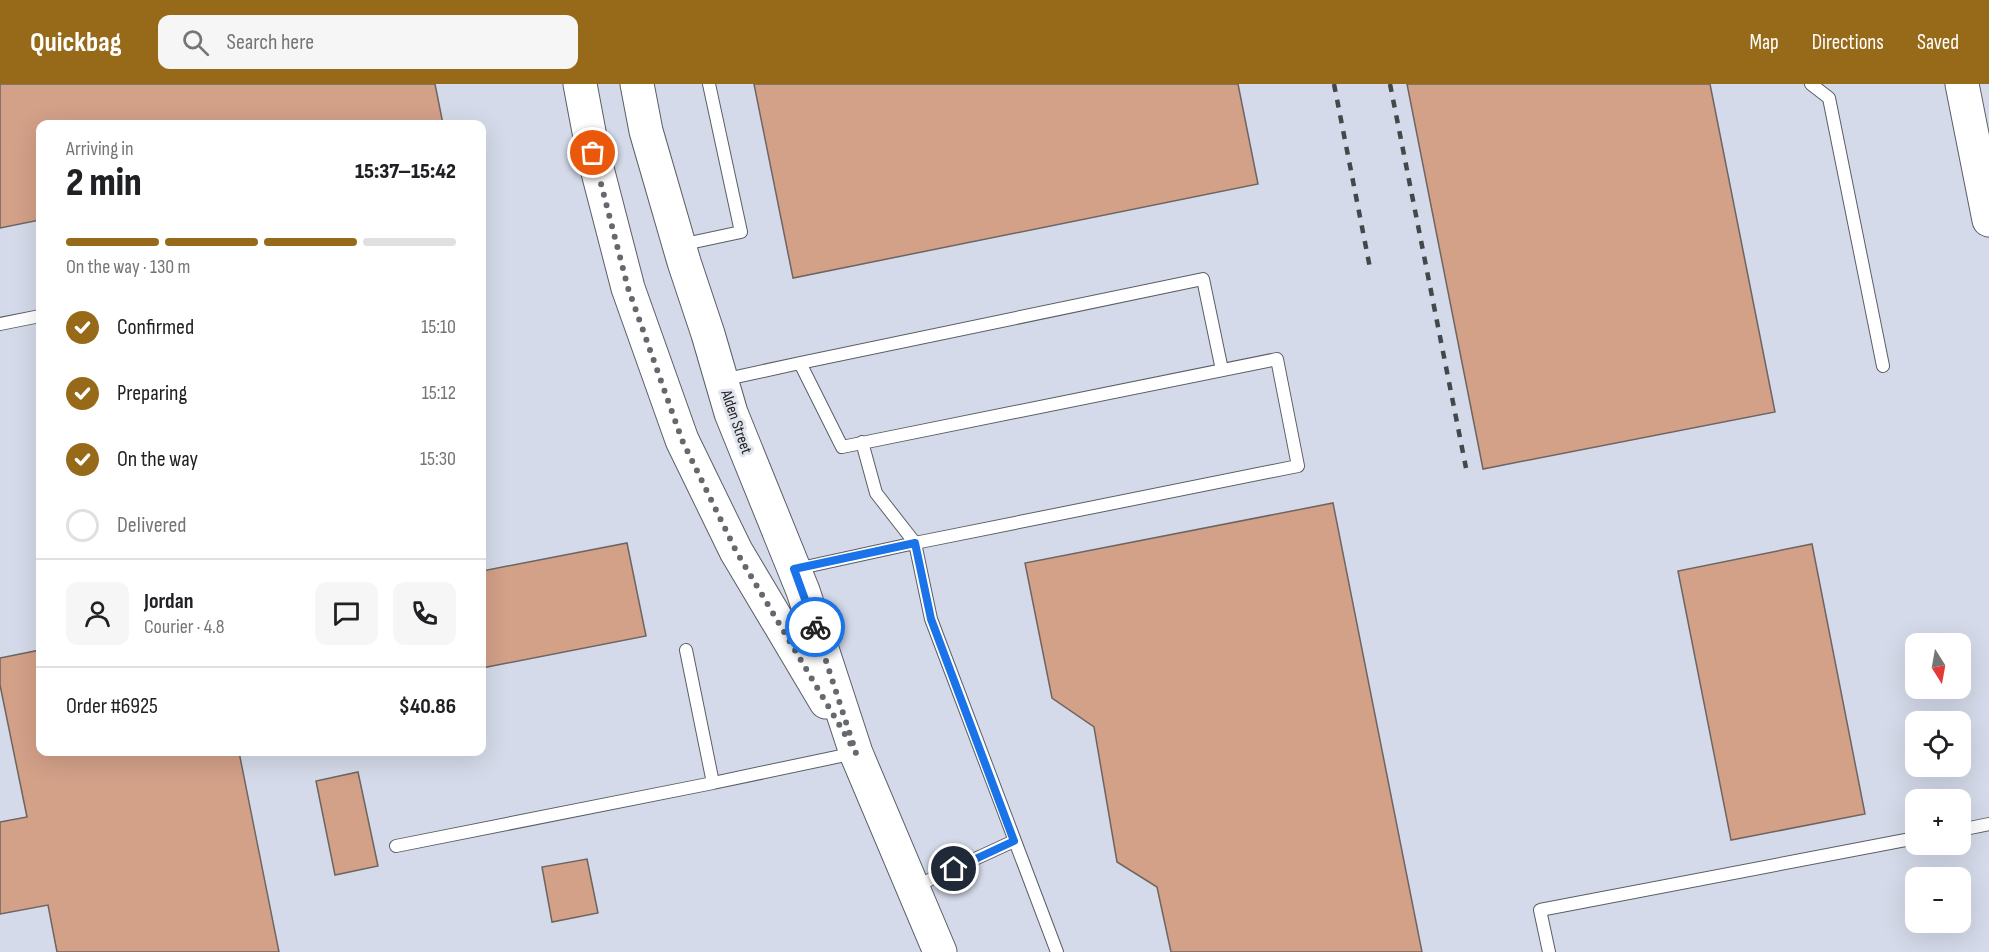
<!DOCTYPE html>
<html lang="en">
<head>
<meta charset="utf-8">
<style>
	:root { --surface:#fff; --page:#f6f6f6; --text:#202124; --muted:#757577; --line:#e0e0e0; --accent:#976a19 }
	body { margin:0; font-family:"Sofia Sans Condensed",sans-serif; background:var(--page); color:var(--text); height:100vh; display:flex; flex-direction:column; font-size:22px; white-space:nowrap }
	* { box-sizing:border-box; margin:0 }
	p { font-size:20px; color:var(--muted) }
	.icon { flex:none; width:33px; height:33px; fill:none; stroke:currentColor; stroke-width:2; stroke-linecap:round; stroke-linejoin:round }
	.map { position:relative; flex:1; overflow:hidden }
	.panel { position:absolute; left:36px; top:36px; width:450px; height:636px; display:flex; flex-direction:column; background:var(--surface); border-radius:12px; box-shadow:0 6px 24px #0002 }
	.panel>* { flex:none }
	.needle { width:39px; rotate:169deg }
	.fabs { position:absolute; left:1905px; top:549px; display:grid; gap:12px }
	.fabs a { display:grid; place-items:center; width:66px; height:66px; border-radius:12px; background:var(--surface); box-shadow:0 6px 24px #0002; font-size:30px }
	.pin { position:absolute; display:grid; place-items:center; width:51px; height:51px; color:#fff; margin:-26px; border:3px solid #fff; border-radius:50%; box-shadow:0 2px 6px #0007 }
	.courier { position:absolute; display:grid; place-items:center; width:60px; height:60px; margin:-30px; border:4px solid #1a73e8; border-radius:50%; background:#fff; color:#222; box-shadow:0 2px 8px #0007 }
	.headline em { font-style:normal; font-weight:800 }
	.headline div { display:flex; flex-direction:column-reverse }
	.headline { display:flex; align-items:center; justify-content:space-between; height:102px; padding:0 30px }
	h1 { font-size:39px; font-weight:800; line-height:45px }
	.bar { display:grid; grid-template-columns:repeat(4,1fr); gap:9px 6px; align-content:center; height:72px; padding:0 30px }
	.bar i { height:8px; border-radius:4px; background:var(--line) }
	.bar .active { background:var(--accent) }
	.bar p { grid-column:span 4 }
	.line { display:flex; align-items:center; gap:15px; padding:0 30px; border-top:2px solid var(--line) }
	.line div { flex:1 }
	.round { display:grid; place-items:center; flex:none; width:63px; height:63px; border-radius:12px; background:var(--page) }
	ol { padding:0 30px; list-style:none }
	li { display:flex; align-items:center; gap:18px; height:66px }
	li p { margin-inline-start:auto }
	li .icon { padding:6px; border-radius:50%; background:var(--accent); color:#fff; stroke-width:4 }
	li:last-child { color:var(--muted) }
	li i { width:33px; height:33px; border:3px solid var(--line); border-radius:50% }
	header { display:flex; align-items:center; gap:36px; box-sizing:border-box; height:84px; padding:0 30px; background:var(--accent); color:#fff }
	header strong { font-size:28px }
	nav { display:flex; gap:33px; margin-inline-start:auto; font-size:21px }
	.search { width:420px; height:54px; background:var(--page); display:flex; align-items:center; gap:15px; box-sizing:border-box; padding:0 21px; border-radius:12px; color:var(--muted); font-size:22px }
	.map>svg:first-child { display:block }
	.built { fill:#d4dae9; fill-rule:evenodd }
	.building { fill:#d3a088; stroke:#6d6561; stroke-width:1.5 }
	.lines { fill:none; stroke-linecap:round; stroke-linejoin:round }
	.lane-casing { stroke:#5b5e65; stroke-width:14 }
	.secondary-casing { stroke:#5b5e65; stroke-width:35 }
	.lane { stroke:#fff; stroke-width:12 }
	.secondary { stroke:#fff; stroke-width:33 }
	.rail { stroke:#45474b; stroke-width:4.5; stroke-dasharray:8 8; stroke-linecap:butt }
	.done { stroke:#65686c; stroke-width:6; stroke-dasharray:0 10.8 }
	.route { stroke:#1a73e8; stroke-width:8 }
	.labels { text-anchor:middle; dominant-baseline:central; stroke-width:6; stroke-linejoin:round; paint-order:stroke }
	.street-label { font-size:16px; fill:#222427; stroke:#e2e5ed }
</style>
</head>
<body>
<header>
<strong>Quickbag</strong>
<div class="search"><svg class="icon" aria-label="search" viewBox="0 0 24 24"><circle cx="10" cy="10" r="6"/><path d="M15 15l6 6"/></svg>Search here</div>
<nav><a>Map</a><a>Directions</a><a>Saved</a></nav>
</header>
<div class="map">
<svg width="1989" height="868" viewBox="0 0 1989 868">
	<rect width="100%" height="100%" fill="#e2e5ed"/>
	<!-- built -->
	<path class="built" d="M0 0H1989V868H0ZM40 40H482V668H40ZM1916 560H1960V604H1916ZM1916 638H1960V682H1916ZM1916 716H1960V760H1916ZM1916 794H1960V838H1916Z"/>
	<!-- building -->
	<path class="building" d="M0 0H435L443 40H40V136L0 144Z
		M754 0H1238L1258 100 793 194Z
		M1407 0H1710L1775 328 1483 385Z
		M1333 419 1422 868H1171L1157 803 1117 778 1094 643 1052 614 1025 479Z
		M627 459 646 552 482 584V487Z
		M1812 460 1865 730 1731 756 1678 487Z
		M40 566V668H239L279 868H57L48 821 0 830V738L27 733 0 601V574Z
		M358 688 378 782 335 791 316 697Z
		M587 775 598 829 552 838 542 783Z"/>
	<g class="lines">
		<defs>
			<path id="lane" d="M1811 0 1829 14 1883 282
				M680 161 741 148 709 0
				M0 240 40 232
				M800 279 1203 195 1222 286
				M722 296 800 279 842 363 1277 275 1298 382 915 459 931 535 1057 868
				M796 485 915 459 876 409 862 358
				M686 566 713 699 855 669
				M1960 746 1989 740
				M396 762 713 699
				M914 803 1014 757
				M1549 868 1540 826 1916 754"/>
			<path id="secondary" d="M580 0 593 69 628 204 682 356 736 467 826 618
				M637 0 646 47 684 178 708 250 731 329 803 507 856 669 940 868
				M1962 0 1989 136"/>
		</defs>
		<!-- lane casing -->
		<use href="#lane" class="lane-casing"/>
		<!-- secondary casing -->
		<use href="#secondary" class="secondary-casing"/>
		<!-- lane -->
		<use href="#lane" class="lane"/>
		<!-- secondary -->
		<use href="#secondary" class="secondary"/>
		<!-- rail -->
		<path class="rail" d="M1334 0 1370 184
			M1390 0 1466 384"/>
	</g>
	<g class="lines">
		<!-- done -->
		<path class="done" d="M593 69 628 204 682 356 736 467 856 669 815 543"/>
		<!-- route -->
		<path class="route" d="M815 543 794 485 915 459 931 535 1014 757 954 785"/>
	</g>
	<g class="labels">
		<!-- street labels -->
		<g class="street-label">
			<text transform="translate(736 338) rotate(71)">Alden Street</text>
		</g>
	</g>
</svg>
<div class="fabs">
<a><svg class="needle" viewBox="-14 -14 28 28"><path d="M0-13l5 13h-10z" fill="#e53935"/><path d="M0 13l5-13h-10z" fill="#757577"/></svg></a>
<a><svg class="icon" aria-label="locate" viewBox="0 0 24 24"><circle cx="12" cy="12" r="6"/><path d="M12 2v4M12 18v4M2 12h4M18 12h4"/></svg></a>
<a>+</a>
<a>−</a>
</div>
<div class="pin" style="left:593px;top:69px;background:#ea580c"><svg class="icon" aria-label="bag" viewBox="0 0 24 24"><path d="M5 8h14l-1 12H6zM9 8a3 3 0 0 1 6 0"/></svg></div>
<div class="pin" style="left:954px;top:785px;background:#1f2937"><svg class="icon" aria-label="home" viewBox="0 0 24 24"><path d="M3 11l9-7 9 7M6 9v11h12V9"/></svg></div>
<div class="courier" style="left:815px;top:543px"><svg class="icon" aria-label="bike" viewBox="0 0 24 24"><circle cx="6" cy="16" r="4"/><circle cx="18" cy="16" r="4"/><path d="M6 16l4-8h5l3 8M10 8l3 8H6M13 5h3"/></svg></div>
<section class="panel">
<div class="headline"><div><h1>2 min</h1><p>Arriving in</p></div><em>15:37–15:42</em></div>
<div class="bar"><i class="active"></i><i class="active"></i><i class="active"></i><i></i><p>On the way · 130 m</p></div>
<ol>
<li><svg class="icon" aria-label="check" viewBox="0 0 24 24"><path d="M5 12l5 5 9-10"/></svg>Confirmed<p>15:10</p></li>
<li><svg class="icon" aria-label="check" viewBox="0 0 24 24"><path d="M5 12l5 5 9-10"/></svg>Preparing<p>15:12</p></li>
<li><svg class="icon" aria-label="check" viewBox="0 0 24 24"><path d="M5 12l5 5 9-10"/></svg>On the way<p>15:30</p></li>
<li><i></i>Delivered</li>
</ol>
<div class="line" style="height:108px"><a class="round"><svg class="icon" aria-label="person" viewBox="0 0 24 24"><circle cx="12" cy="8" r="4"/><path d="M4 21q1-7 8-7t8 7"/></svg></a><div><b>Jordan</b><p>Courier · 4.8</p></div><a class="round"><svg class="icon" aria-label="chat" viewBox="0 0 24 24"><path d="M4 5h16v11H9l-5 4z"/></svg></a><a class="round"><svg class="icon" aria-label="phone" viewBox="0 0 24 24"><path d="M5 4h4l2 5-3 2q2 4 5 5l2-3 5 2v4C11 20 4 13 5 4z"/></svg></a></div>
<div class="line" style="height:78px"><div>Order #6925</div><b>$40.86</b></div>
</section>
</div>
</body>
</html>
